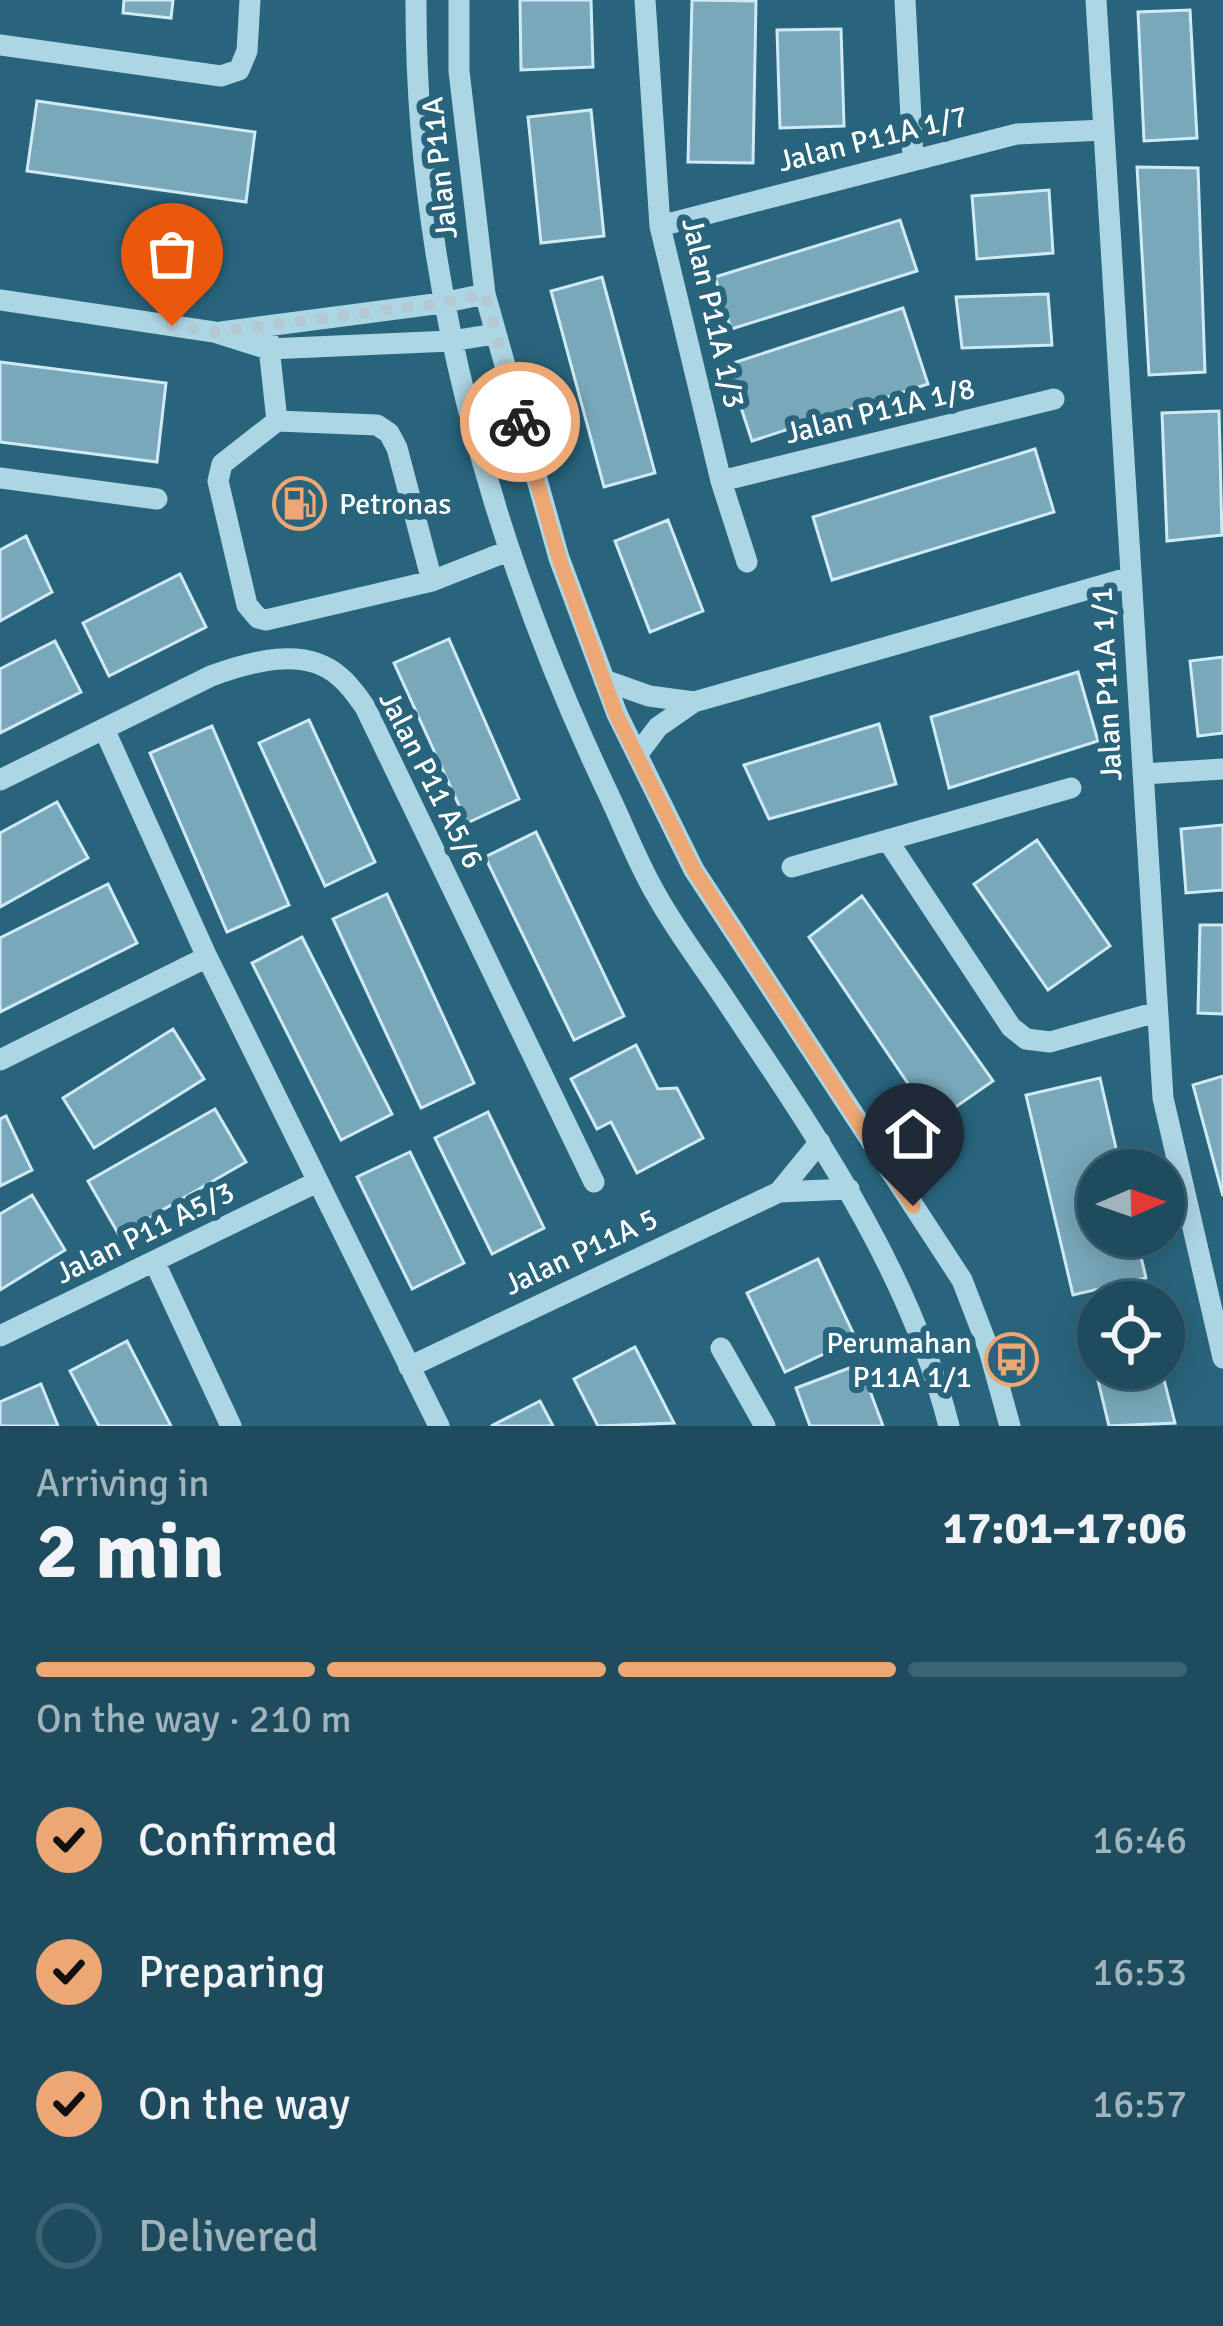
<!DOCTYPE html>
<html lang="en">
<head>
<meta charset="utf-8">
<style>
	:root { --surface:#1e4c5e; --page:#265364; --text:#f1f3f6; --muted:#a1b4bc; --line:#3c6373; --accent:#eca774 }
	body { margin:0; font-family:Signika,sans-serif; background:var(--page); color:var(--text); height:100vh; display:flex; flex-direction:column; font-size:45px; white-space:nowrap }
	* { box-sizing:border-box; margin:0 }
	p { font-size:39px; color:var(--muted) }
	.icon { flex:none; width:66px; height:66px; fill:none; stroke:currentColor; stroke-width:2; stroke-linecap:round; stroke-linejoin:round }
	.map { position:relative; height:1426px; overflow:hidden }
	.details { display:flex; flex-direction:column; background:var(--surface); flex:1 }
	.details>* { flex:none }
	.needle { width:78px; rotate:88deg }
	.tools { position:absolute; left:1077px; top:1149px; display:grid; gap:24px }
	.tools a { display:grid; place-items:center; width:108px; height:108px; border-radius:50%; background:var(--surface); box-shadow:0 6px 30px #0003,0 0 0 3px var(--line); font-size:60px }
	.pin { position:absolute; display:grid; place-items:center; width:102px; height:102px; color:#fff; margin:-123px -51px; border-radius:50% 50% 50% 0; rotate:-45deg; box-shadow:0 0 12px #0007 }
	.pin .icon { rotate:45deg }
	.courier { position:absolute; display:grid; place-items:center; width:120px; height:120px; margin:-60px; border:9px solid #eca774; border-radius:50%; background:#fff; color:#222; box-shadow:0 3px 15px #0007 }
	.head em { font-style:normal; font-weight:700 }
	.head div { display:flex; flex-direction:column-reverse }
	.head { display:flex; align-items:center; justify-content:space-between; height:204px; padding:0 36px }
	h1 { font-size:78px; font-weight:700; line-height:90px }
	.bar { display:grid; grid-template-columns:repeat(4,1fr); gap:18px 12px; align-content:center; height:144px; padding:0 36px }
	.bar i { height:15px; border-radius:9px; background:var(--line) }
	.bar .selected { background:var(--accent) }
	.bar p { grid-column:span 4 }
	ol { padding:0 36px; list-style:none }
	li { display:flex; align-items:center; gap:36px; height:132px }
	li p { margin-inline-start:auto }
	li .icon { padding:12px; border-radius:50%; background:var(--accent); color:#111; stroke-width:4 }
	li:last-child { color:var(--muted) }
	li i { width:66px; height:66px; border:6px solid var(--line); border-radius:50% }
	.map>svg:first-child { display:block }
	.building { fill:#78a8ba; stroke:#d0eaf4; stroke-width:3 }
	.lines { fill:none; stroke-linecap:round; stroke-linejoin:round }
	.minor { stroke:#add6e5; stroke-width:21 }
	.done { stroke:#b4c9d2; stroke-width:12; stroke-dasharray:0 21.6 }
	.route { stroke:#eca774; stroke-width:15 }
	.labels { text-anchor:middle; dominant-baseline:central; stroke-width:12; stroke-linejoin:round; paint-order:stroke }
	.street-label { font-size:30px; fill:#fff; stroke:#28657d }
	.poi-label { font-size:30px; fill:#fff; stroke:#28657d; text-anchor:start }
</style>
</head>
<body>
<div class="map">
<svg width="1223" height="1426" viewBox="0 0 1223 1426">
	<rect width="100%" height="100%" fill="#28657d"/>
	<!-- building -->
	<path class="building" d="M124 0H173L171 18 123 13Z
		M520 0H591L593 67 521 70Z
		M692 0 756 1 753 163 688 162Z
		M1190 10 1197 138 1144 141 1138 12Z
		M841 29 844 126 780 128 777 30Z
		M37 101 255 132 246 202 27 171Z
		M591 110 604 236 541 243 528 117Z
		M1137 167 1198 168 1205 372 1149 375Z
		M1049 190 1053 253 977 259 972 196Z
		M900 220 917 271 731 329 715 277Z
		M602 277 655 473 604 487 551 291Z
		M1048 294 1052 345 962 348 956 297Z
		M903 308 928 384 752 441 727 365Z
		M0 362 166 383 157 462 0 442Z
		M1219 411 1222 535 1167 541 1162 413Z
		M1035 449 1054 512 832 580 813 517Z
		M668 520 703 611 650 632 615 541Z
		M26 536 52 592 0 621V550Z
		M180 574 206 627 109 676 83 623Z
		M449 639 519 799 467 823 394 663Z
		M55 641 81 692 0 733V669Z
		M1223 657V733L1198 736 1190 661Z
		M1078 672 1098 741 949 788 931 717Z
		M309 720 375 862 325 886 259 743Z
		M879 724 896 784 769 819 744 765Z
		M212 726 289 905 227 932 150 753Z
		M57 802 88 858 0 907V833Z
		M1223 825V890L1186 893 1181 829Z
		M536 832 624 1016 574 1040 485 857Z
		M1037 840 1110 946 1048 990 974 884Z
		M108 884 137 943 0 1012V938Z
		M387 894 474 1083 421 1108 333 919Z
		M862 896 993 1081 934 1122 809 937Z
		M1200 925H1223V1014L1198 1013Z
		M302 937 392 1114 341 1140 252 963Z
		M173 1029 204 1079 94 1148 63 1098Z
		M636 1045 658 1089 677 1088 703 1138 637 1173 611 1122 597 1129 571 1079Z
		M1223 1076V1196L1193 1085Z
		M1100 1078 1121 1170H1098V1236H1136L1146 1278 1073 1295 1026 1095Z
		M215 1109 246 1162 119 1235 88 1181Z
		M488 1112 544 1228 492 1254 435 1138Z
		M6 1116 32 1170 0 1186V1119Z
		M410 1152 464 1263 412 1289 357 1177Z
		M32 1195 65 1250 0 1290V1214Z
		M818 1259 856 1339 785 1372 747 1293Z
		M1098 1332V1368H1161L1175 1423 1109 1426 1087 1335Z
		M127 1341 171 1426H99L70 1371Z
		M635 1347 674 1423 598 1426 574 1379Z
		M860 1364 883 1426H810L796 1388Z
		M41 1384 58 1426H0V1402Z
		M540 1401 553 1426H491Z"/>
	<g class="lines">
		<!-- minor -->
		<path class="minor" d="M416 0C415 273 490 543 606 789 623 824 637 862 657 896 677 932 704 967 727 1002 816 1136 909 1268 949 1426
			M459 0V71L485 294 559 558 617 714 694 870 962 1280 989 1350 1010 1426
			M645 0 660 226 721 481 747 562
			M905 0 913 158
			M1096 0 1163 1098 1223 1358
			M0 45 221 76 239 70 247 51 250 0
			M660 226 1017 134 1104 130
			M0 300 214 332 268 349 451 341 495 334
			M221 332 442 303 485 294
			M268 338 277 421
			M0 478 157 499
			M721 481 1054 399
			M432 581 397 448 389 433 377 425 277 421 222 464 218 481 247 605 258 618 266 620 432 581 508 551
			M604 680 649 696 694 702
			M105 731 207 957 439 1426
			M637 755 658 727 694 702 1131 577
			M1143 774 1223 769
			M0 780 211 676C250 662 305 645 340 677 350 685 358 697 365 707L594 1182
			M888 841 1011 1027 1026 1039 1050 1042 1157 1012
			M792 867 1071 788
			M0 1060 207 957
			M779 1192 820 1142
			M155 1263 231 1426
			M0 1336 315 1183
			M721 1348 765 1426
			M409 1367 779 1192 849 1189"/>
	</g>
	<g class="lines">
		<!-- done -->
		<path class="done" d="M172 326 214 332 442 303 485 294 520 422"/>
		<!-- route -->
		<path class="route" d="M520 422 559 558 616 714 694 870 913 1206"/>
	</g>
	<!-- icons -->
	<defs>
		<symbol id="fuel-ring" viewBox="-11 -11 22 22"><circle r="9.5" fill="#28657d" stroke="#eca774" stroke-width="1.5"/><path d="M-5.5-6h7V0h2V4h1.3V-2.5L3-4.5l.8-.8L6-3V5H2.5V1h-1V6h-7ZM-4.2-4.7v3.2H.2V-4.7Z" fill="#eca774"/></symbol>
		<symbol id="bus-ring" viewBox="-11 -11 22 22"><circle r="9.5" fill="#28657d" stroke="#eca774" stroke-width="1.5"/><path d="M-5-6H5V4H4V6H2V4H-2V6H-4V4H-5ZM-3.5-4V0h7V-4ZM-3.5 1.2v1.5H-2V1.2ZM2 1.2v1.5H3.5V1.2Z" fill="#eca774"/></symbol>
	</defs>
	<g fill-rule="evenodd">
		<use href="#fuel-ring" x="270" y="474" width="59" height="59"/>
		<use href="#bus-ring" x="982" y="1330" width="59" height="59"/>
	</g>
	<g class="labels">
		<!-- street labels -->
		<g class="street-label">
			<text transform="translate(873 139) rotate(-14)">Jalan P11A 1/7</text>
			<text transform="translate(440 168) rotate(-96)">Jalan P11A</text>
			<text transform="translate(713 313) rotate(77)">Jalan P11A 1/3</text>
			<text transform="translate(880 411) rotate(-14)">Jalan P11A 1/8</text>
			<text transform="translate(1107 684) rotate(-93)">Jalan P11A 1/1</text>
			<text transform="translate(431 780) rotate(63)">Jalan P11 A5/6</text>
			<text transform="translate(145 1233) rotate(-26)">Jalan P11 A5/3</text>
			<text transform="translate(581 1252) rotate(-25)">Jalan P11A 5</text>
		</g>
		<!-- poi labels -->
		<g class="poi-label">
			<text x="339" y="504">Petronas</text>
			<text x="972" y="1343" text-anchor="end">Perumahan<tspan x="972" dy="34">P11A 1/1</tspan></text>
		</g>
	</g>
</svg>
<div class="tools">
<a><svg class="needle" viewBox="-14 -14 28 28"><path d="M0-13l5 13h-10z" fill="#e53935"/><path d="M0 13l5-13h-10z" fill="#a1b4bc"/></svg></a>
<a><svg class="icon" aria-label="locate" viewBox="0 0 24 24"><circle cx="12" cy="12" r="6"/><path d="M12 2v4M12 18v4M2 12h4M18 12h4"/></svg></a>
</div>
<div class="pin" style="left:172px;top:326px;background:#ea580c"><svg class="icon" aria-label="bag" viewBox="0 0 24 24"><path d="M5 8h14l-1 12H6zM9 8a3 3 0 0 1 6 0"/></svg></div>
<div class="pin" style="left:913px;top:1206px;background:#1f2937"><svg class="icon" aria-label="home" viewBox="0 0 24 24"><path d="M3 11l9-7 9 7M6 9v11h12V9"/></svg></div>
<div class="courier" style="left:520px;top:422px"><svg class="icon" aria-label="bike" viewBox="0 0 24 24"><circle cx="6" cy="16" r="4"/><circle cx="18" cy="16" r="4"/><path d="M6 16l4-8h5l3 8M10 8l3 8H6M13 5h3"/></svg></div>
</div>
<section class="details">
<div class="head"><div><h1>2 min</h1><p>Arriving in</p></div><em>17:01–17:06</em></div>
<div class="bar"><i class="selected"></i><i class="selected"></i><i class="selected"></i><i></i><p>On the way · 210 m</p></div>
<ol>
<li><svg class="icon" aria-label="check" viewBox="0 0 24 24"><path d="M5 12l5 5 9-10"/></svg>Confirmed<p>16:46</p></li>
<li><svg class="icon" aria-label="check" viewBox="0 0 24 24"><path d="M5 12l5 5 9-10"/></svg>Preparing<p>16:53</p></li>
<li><svg class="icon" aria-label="check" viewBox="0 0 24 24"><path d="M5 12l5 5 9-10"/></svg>On the way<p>16:57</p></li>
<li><i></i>Delivered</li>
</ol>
</section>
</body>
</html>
